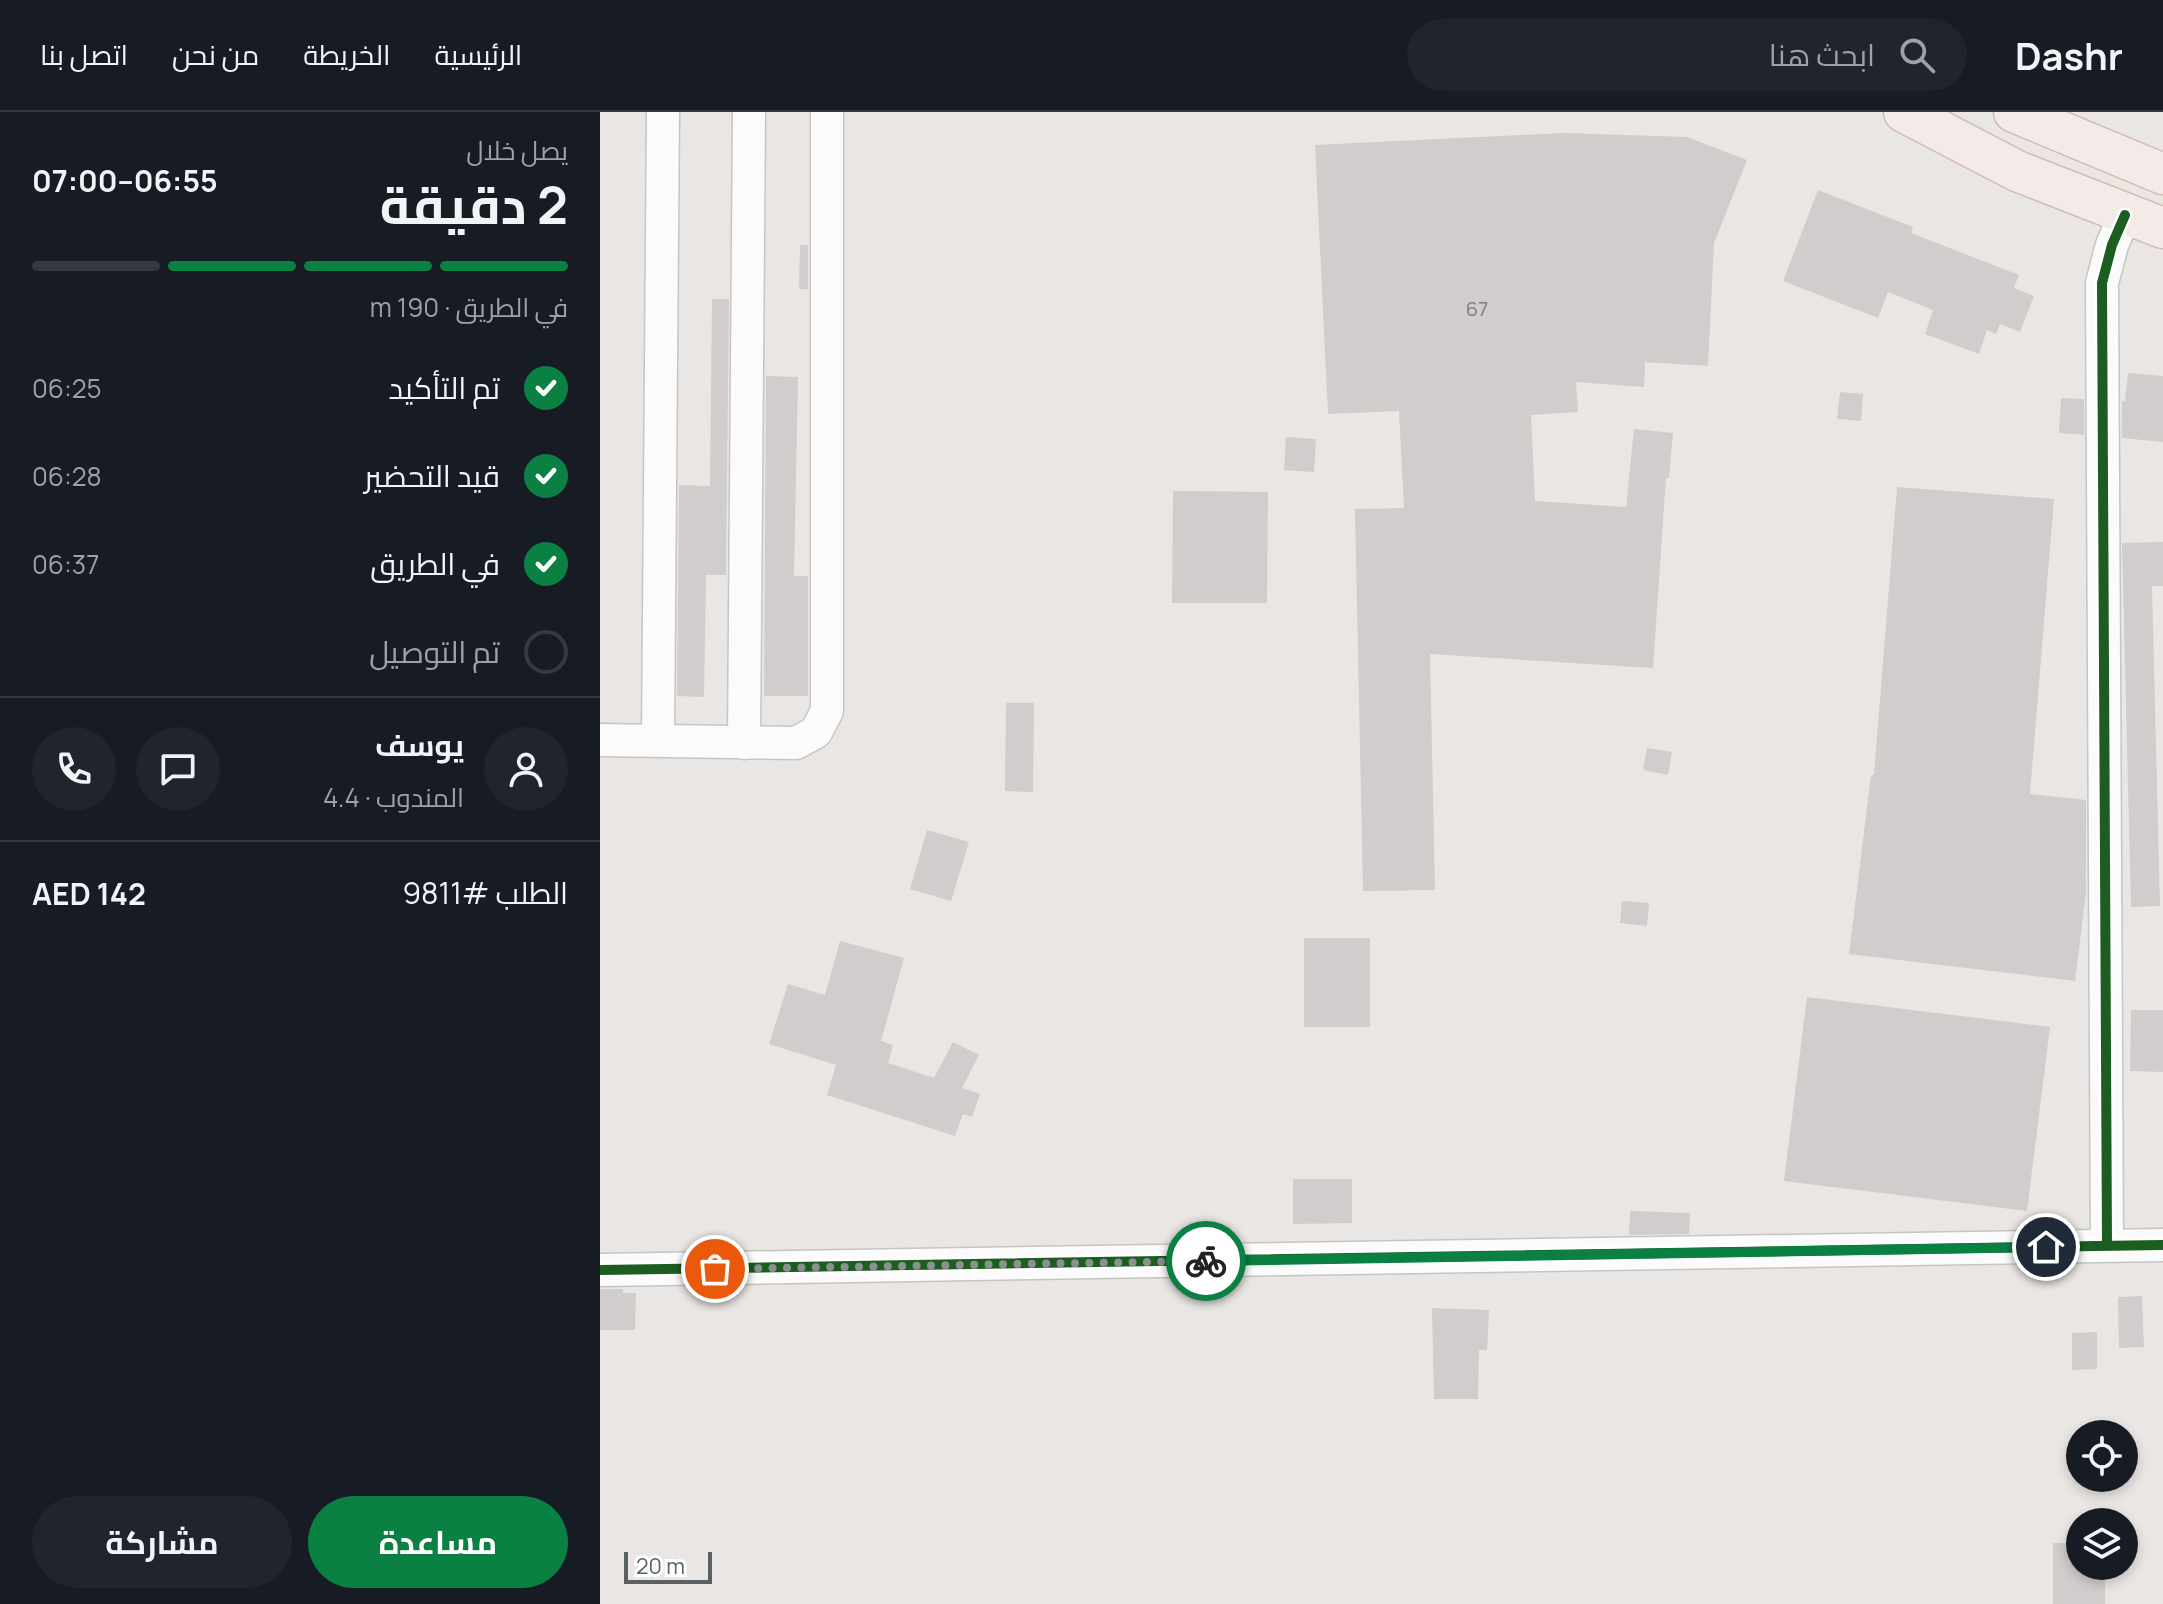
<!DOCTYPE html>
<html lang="ar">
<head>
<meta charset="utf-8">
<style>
	:root { --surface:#171b24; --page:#20242c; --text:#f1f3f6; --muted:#9ea1a6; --line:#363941; --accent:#0b8043 }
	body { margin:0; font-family:Manrope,Cairo,sans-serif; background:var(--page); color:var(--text); direction:rtl; height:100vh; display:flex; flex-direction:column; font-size:30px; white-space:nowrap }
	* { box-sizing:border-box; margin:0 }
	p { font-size:26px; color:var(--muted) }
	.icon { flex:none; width:44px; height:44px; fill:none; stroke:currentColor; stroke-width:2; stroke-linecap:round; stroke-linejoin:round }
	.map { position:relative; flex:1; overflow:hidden; direction:ltr }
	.panel { display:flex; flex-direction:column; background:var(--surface); width:600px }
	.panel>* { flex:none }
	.tools { position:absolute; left:1466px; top:1308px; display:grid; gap:16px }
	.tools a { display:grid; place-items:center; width:72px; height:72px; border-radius:50%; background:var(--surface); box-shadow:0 4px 12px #0003; font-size:40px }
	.scale { position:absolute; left:24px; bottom:20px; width:88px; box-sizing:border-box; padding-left:8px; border:4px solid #596162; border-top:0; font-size:22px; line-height:28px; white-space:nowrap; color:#596162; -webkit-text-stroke:6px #fff; paint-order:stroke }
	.pin { position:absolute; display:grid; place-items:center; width:68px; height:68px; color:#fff; margin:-34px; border:4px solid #fff; border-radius:50%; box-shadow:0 2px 8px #0007 }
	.courier { position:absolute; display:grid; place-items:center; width:80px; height:80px; margin:-40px; border:6px solid #0b8043; border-radius:50%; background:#fff; color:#222; box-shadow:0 2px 10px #0007 }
	.summary em { font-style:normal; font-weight:700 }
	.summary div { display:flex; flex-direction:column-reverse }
	.summary { display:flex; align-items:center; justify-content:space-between; height:136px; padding:0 32px }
	h1 { font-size:52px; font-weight:700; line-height:60px }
	.bar { display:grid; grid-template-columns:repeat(4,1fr); gap:12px 8px; align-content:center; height:96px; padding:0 32px }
	.bar i { height:10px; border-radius:6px; background:var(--line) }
	.bar .active { background:var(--accent) }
	.bar p { grid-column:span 4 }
	.line { display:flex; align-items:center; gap:20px; padding:0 32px; border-top:2px solid var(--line) }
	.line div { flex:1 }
	.round { display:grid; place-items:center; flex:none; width:84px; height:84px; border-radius:42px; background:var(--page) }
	ol { padding:0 32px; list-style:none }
	li { display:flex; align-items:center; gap:24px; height:88px }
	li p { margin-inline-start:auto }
	li .icon { padding:8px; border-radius:50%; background:var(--accent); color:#fff; stroke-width:4 }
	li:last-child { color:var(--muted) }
	li i { width:44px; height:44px; border:4px solid var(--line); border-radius:50% }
	.cta { display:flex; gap:16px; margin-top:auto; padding:16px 32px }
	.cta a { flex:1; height:92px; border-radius:48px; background:var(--accent); color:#fff; font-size:32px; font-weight:700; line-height:92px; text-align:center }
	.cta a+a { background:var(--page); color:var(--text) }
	header { display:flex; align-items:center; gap:48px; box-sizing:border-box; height:112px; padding:0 40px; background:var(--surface); border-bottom:2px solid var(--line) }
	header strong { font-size:38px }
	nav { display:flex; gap:44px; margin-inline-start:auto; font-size:28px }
	.search { width:560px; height:72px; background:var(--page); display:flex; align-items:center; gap:20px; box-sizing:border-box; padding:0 28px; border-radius:44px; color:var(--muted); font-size:30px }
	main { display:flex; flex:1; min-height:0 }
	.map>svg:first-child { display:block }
	.building { fill:#d1cdcd }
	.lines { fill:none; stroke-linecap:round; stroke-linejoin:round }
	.minor-casing { stroke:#c5c5c4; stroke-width:35 }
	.major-casing { stroke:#d2bcb1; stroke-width:43 }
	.minor { stroke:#fcfbfb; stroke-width:32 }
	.major { stroke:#f2ebe7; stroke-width:40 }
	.cycleway-casing { stroke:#fff; stroke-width:15 }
	.cycleway { stroke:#1b5e20; stroke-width:10 }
	.done { stroke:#8c9090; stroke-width:8; stroke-dasharray:0 14.4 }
	.route { stroke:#0b8043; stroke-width:10 }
	.labels { text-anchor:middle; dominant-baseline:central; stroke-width:6; stroke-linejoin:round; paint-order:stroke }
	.number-label { font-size:20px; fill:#787d7e }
</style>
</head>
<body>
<header>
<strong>Dashr</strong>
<div class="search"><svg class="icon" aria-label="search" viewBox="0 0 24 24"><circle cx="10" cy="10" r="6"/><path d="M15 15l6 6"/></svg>ابحث هنا</div>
<nav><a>الرئيسية</a><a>الخريطة</a><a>من نحن</a><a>اتصل بنا</a></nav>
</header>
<main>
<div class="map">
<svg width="1563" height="1492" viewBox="0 0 1563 1492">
	<rect width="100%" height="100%" fill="#eae6e4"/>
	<!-- building -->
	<path class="building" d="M964 21 1087 25 1147 48 1114 131 1108 254 1045 250 1044 275 976 270 978 300 931 303 935 389 1026 395 1034 317 1073 321 1069 366H1066L1053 556 830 542 835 778 763 779 755 397 804 396 799 299 728 302 715 33Z
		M1218 78 1313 115 1311 121 1419 163 1414 176 1434 184 1420 220 1400 212 1396 222 1387 218 1379 242 1325 222 1333 198 1288 180 1278 206 1183 169Z
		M200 133H208V177H199Z
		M112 187H129L126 463H106L104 585 77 584 79 373 110 374Z
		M1528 261 1563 264V330L1522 326V289H1525Z
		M166 264 198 265 194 464H208V584H164Z
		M1240 280 1263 282 1261 309 1237 307Z
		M1461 286 1484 287V323L1459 321Z
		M686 325 716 327 714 360 684 358Z
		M1297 375 1454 387 1430 682 1486 688V781L1475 869 1249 842 1271 663H1274Z
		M573 379 668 380 667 491H572Z
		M1563 430V474H1552L1560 794 1531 795 1522 431Z
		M406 591H434L433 680 405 679Z
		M1047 636 1072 640 1068 663 1043 658Z
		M327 718 369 730 351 789 310 777Z
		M1022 789 1049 791 1047 814 1020 811Z
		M704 826H770V915H704Z
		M240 829 304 846 281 929 293 933 288 951 334 966 353 930 379 943 362 976 380 982 372 1005 363 1002 355 1024 227 983 236 953 169 932 188 872 225 883Z
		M1207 885 1450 915 1427 1099 1184 1069Z
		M1531 898H1563V960L1530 959Z
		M693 1067H752V1111L693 1112Z
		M1030 1099 1090 1101 1089 1122 1029 1123Z
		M0 1177H23V1181H36L35 1218H0Z
		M1542 1184 1544 1235 1519 1236 1518 1185Z
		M832 1196 889 1198 887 1238H879L878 1287H834Z
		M1497 1220V1257L1472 1258V1221Z
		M1453 1431H1480V1454H1505V1492H1453Z"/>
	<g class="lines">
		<defs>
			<path id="minor" d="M0 628 196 631 216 620 227 599V0
				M58 629 63 0
				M144 631 149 0
				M1507 1134 1502 171 1512 133 1525 103
				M0 1158 1563 1133"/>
			<path id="major" d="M1304 0 1417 59 1563 116
				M1414 0 1563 62"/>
		</defs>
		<!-- minor casing -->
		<use href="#minor" class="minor-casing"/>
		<!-- major casing -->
		<use href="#major" class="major-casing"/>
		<!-- minor -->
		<use href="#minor" class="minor"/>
		<!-- major -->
		<use href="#major" class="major"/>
		<defs>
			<path id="cycleway" d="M1507 1134 1502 171 1512 133 1525 103
				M0 1158 1563 1133"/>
		</defs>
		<!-- cycleway casing -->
		<use href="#cycleway" class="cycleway-casing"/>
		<!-- cycleway -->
		<use href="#cycleway" class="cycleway"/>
	</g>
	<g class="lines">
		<!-- done -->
		<path class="done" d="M115 1157 606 1149"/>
		<!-- route -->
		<path class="route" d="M606 1149 1446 1135"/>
	</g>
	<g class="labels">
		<!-- number labels -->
		<g class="number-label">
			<text x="877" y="196">67</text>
		</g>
	</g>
</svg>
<div class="tools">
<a><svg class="icon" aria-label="locate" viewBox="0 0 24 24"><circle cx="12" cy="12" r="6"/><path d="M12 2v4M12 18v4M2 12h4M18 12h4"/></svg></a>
<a><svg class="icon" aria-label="layers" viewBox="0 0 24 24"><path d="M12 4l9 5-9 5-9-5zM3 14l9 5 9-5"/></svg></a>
</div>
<div class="scale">20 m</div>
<div class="pin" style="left:115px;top:1157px;background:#ea580c"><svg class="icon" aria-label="bag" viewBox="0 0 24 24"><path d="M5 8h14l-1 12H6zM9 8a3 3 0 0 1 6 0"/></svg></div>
<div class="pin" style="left:1446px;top:1135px;background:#1f2937"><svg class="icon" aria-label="home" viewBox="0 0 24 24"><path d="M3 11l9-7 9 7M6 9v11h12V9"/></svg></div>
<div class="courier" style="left:606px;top:1149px"><svg class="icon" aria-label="bike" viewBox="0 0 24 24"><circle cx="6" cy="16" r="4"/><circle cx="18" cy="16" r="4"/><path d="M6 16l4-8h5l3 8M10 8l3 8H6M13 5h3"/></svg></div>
</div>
<section class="panel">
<div class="summary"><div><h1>2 دقيقة</h1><p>يصل خلال</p></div><em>06:55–07:00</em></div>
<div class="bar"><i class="active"></i><i class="active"></i><i class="active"></i><i></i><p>في الطريق · 190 m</p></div>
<ol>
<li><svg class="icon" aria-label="check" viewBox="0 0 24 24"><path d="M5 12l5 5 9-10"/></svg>تم التأكيد<p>06:25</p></li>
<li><svg class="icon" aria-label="check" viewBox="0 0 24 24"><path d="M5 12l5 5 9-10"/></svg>قيد التحضير<p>06:28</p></li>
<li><svg class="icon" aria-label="check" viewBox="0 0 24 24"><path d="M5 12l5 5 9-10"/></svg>في الطريق<p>06:37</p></li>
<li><i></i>تم التوصيل</li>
</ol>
<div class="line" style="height:144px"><a class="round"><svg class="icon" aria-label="person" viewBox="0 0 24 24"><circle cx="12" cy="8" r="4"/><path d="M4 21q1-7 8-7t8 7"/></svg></a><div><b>يوسف</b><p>المندوب · 4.4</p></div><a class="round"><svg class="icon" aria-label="chat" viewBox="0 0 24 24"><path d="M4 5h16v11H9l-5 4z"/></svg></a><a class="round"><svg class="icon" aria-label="phone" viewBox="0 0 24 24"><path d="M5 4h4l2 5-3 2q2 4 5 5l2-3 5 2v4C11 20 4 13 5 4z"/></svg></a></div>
<div class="line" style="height:104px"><div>الطلب #9811</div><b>AED 142</b></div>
<div class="cta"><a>مساعدة</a><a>مشاركة</a></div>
</section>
</main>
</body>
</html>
